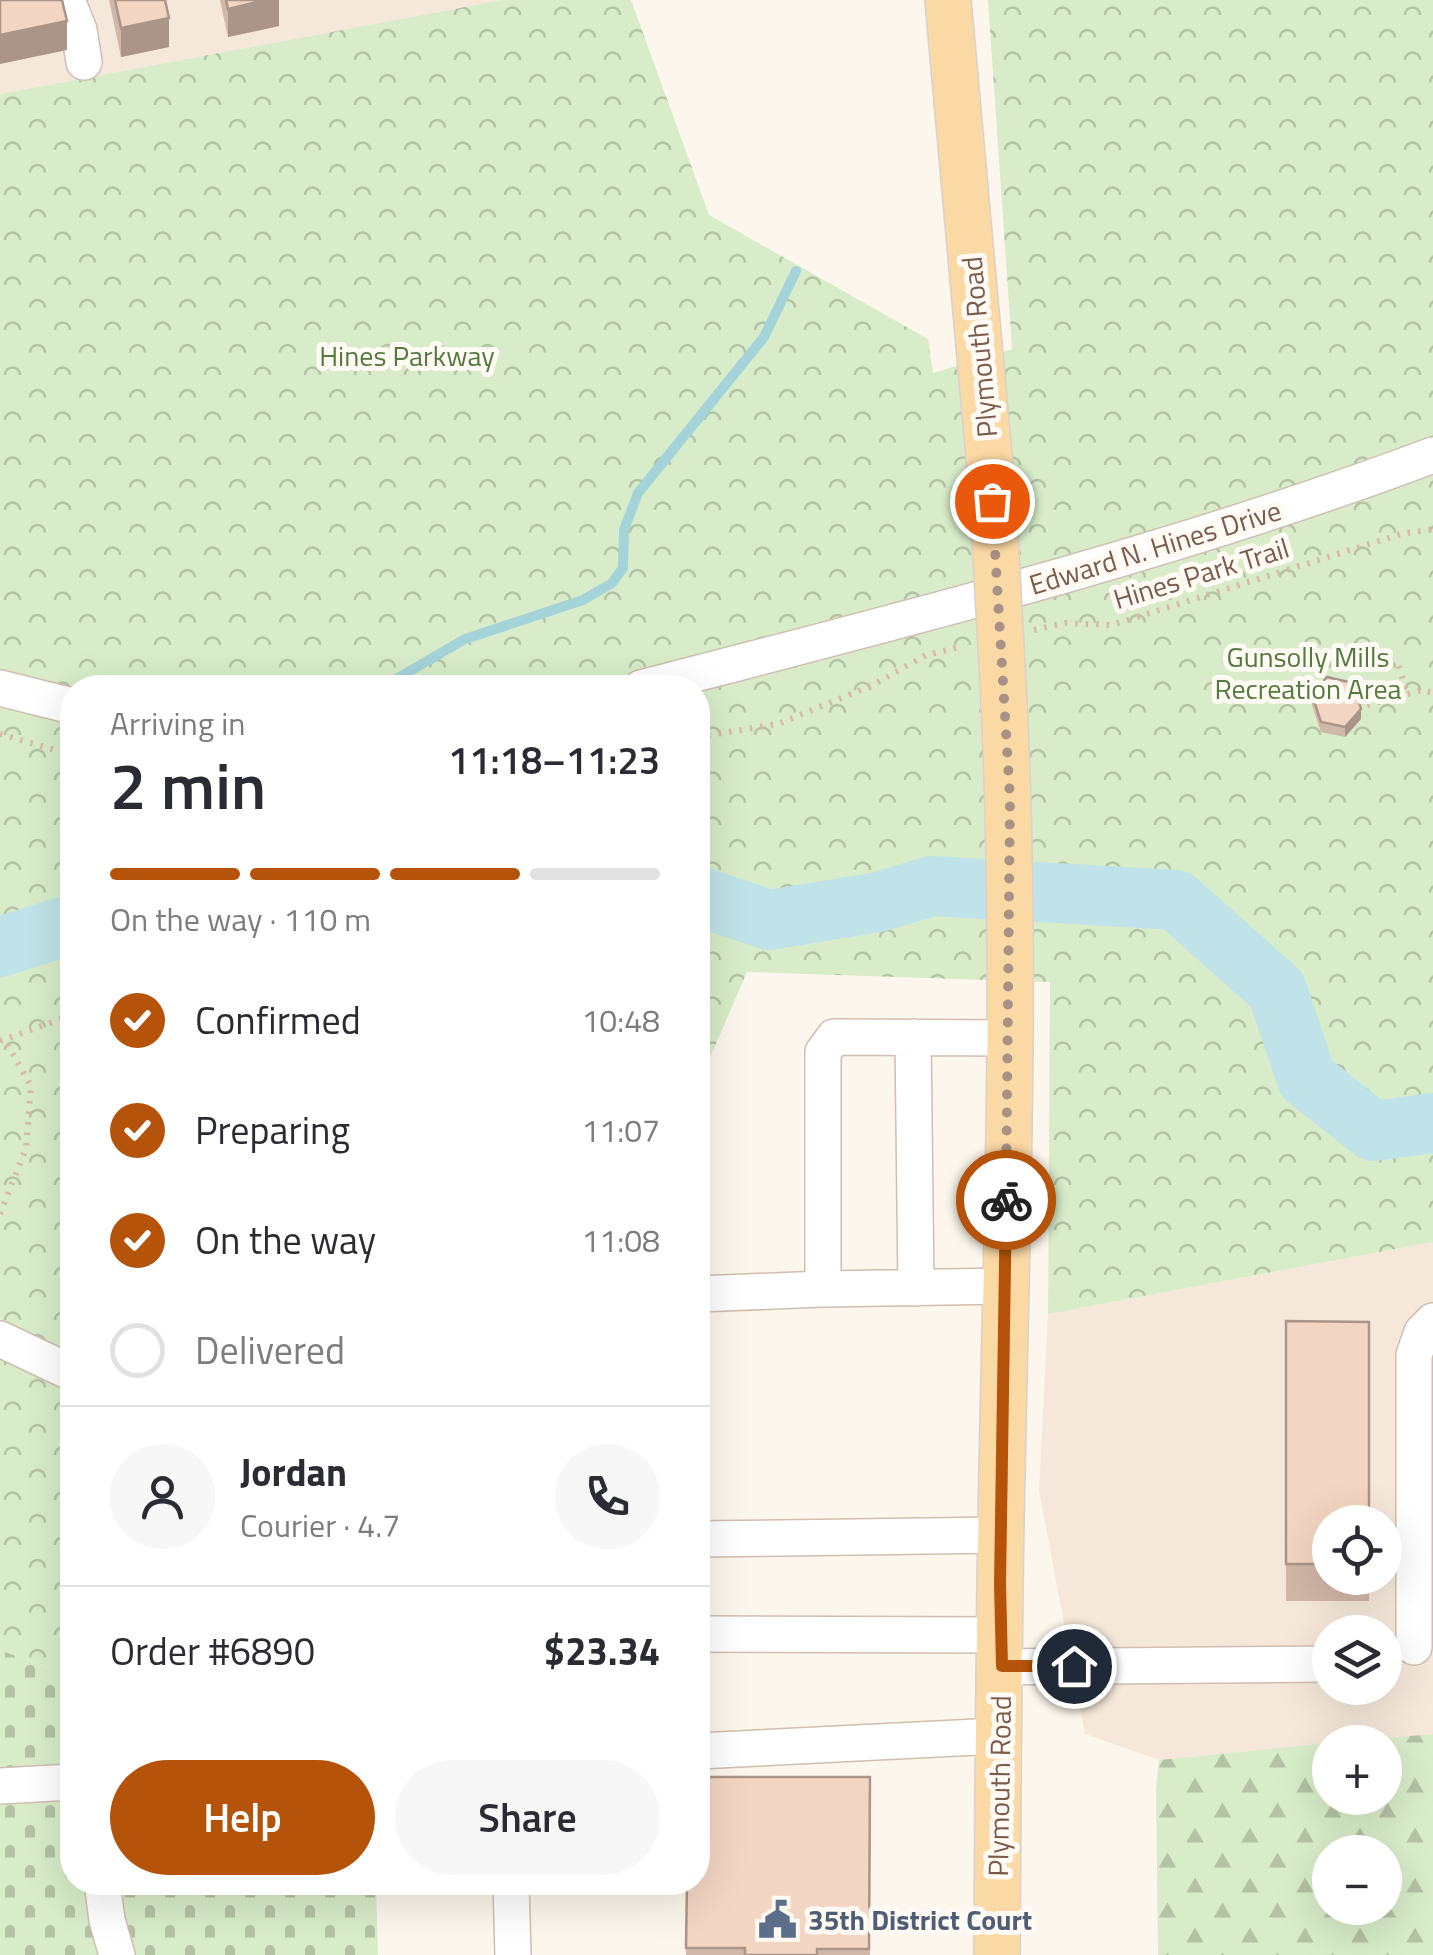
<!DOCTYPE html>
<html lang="en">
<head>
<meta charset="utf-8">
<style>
	:root { --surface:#fff; --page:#f7f7f7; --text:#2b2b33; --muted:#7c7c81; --line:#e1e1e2; --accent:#b45309 }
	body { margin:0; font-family:"Titillium Web",sans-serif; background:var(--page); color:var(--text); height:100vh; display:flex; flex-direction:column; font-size:38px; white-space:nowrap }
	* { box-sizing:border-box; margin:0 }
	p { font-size:32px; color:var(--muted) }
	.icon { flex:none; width:55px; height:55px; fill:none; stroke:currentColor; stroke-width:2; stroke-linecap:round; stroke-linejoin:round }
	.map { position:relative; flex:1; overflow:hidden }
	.panel { position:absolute; left:60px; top:675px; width:650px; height:1220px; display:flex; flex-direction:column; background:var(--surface); border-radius:40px; box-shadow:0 10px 40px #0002 }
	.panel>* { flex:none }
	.fabs { position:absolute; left:1312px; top:1505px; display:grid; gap:20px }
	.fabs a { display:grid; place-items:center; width:90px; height:90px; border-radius:50%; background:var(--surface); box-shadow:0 10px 40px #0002; font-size:50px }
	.pin { position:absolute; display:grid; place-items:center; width:85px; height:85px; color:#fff; margin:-42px; border:5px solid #fff; border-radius:50%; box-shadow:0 2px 10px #0007 }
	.courier { position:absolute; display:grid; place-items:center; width:100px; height:100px; margin:-50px; border:8px solid #b45309; border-radius:50%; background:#fff; color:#222; box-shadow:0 2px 12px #0007 }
	.overview em { font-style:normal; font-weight:600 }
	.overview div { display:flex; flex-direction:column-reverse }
	.overview { display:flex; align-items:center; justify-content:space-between; height:170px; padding:0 50px }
	h1 { font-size:65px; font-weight:600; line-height:75px }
	.bar { display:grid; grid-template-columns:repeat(4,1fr); gap:15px 10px; align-content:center; height:120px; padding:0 50px }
	.bar i { height:12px; border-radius:8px; background:var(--line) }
	.bar .selected { background:var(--accent) }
	.bar p { grid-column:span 4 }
	.line { display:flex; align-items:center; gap:25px; padding:0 50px; border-top:2px solid var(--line) }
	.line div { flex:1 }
	.round { display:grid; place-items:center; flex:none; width:105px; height:105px; border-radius:52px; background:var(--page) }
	ol { padding:0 50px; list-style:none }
	li { display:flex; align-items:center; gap:30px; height:110px }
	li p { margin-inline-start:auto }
	li .icon { padding:10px; border-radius:50%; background:var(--accent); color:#fff; stroke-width:4 }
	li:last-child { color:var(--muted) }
	li i { width:55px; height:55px; border:5px solid var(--line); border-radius:50% }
	.cta { display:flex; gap:20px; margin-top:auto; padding:20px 50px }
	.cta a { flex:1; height:115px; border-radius:60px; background:var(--accent); color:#fff; font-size:40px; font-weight:600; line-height:115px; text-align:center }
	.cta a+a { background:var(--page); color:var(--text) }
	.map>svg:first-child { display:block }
	.residential { fill:#f5e8da; fill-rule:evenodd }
	.forest { fill:url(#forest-firs); fill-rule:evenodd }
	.cemetery { fill:url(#cemetery-stones) }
	.park { fill:url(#park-crowns) }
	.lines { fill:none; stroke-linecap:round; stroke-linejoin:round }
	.stream { stroke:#a5d3da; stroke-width:10 }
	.river { stroke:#bfe3e8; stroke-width:60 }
	.minor-casing { stroke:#d1beb0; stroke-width:38 }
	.major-casing { stroke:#dad1cd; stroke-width:48 }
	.path { stroke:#d9b8a5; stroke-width:6; stroke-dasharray:2.5 8; stroke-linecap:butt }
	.minor { stroke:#fff; stroke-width:35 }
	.major { stroke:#fbd9a5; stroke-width:45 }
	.major-bridge-casing { stroke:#dad1cd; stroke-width:48; stroke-linecap:butt }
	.major-bridge { stroke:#fbd9a5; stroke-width:45 }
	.wall { fill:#d1b7a8 }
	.shaded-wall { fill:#aa9588 }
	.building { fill:#f3d5c3; stroke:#aa9588; stroke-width:2.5 }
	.done { stroke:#a89285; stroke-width:10; stroke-dasharray:0 18 }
	.route { stroke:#b45309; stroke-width:12 }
	.labels { text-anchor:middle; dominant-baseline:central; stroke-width:10; stroke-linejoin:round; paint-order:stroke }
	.street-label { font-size:28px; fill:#7a5c4d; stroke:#fffaf3 }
	.park-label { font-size:28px; fill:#537a41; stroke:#fffaf3 }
	.service-label { font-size:28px; font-weight:bold; fill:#4e5e75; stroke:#fffaf3; text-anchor:start }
</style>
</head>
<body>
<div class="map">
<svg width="1433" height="1955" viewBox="0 0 1433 1955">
	<defs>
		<pattern id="forest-firs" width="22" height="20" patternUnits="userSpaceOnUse" patternTransform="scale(2.5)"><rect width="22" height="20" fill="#d8ecc9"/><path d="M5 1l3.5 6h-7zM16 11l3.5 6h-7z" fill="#b4c2a5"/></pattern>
		<pattern id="cemetery-stones" width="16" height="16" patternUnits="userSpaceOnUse" patternTransform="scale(2.5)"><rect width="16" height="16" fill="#d8ecc9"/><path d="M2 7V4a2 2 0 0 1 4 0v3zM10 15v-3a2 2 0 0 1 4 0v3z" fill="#b4c2a5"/></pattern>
		<pattern id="park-crowns" width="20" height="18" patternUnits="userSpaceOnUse" patternTransform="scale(2.5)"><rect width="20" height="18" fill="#d8ecc9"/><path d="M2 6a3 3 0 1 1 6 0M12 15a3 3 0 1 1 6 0" fill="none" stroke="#b4c2a5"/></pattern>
	</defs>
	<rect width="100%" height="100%" fill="#fdf6ec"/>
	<!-- residential -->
	<path class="residential" d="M0 0H502L0 94Z
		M1433 1242V1734L1159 1760 1085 1734 1039 1491 1048 1314ZM1330 1522H1385V1578H1330ZM1330 1632H1385V1688H1330Z"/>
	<!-- forest -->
	<path class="forest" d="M1433 1734V1955H1158L1156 1788 1159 1760 1330 1743V1798H1385V1742H1339ZM1330 1852H1385V1908H1330Z"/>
	<!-- cemetery -->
	<path class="cemetery" d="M0 1650 72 1676V1882L376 1883 378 1955H0Z"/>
	<!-- park -->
	<path class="park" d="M502 0H631L709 215 928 339 933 373 1012 349 988 0H1433V1242L1048 1314 1050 982 747 972 698 1085V688H72V1676L0 1650V94Z"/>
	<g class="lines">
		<!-- stream -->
		<path class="stream" d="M381 688 465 639 583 600 612 583 623 568 624 530 638 493 764 337 796 271"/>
		<!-- river -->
		<path class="river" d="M698 896 769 920 878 902 932 886 1176 900 1277 990 1307 1079 1373 1131 1433 1123
			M0 947 72 924"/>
		<defs>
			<path id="minor" d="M67 0 79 30 84 62
				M0 688 72 706
				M641 688C907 619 1175 552 1433 455
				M913 1037 916 1288
				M1005 1286 823 1289V1052L834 1037 1009 1038
				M698 1294 823 1289
				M0 1339 72 1373
				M698 1539 1001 1535
				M698 1634 999 1635
				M1414 1647V1355L1422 1332 1433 1321
				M1002 1667 1330 1664
				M698 1751 997 1736
				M0 1786 72 1782
				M102 1882 107 1920 117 1955
				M511 1882 513 1955"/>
			<path id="major" d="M948 0 993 501
				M997 1955C997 1831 999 1708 1000 1584 1004 1284 1019 983 1003 683"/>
		</defs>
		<!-- minor casing -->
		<use href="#minor" class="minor-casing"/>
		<!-- major casing -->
		<use href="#major" class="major-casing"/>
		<!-- path -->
		<path class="path" d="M1034 630 1065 623 1112 625 1401 534 1433 529
			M1399 666 1407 694
			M1357 708 1422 690 1433 693
			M0 734 72 755
			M698 737 778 724 873 685 926 655 964 646
			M0 1041 72 1015
			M0 1214 26 1148 31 1086 5 1040"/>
		<!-- minor -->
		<use href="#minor" class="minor"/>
		<!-- major -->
		<use href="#major" class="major"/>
		<defs>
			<path id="major-bridge" d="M993 501 1003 683"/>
		</defs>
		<!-- major-bridge casing -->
		<use href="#major-bridge" class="major-bridge-casing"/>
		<!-- major-bridge -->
		<use href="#major-bridge" class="major-bridge"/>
	</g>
	<!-- wall -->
	<path class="wall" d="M109 0H165L169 47 121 57Z
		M220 0H279V26L228 37Z
		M1312 695 1361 719 1345 737 1321 732 1312 705Z
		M1286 1321 1330 1522V1578H1369V1601H1286Z
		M870 1777V1955H686L687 1882Z"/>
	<!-- shaded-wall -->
	<path class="shaded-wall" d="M266 0H279V26L228 37V9Z
		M169 18V47L121 57V28Z
		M67 21V50L0 64V35Z
		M1361 709V719L1345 737V727Z"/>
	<!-- building -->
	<path class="building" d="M0 0H62L67 21 0 35Z
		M115 0H165L169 18 121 28Z
		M226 0H266L228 9Z
		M1327 677 1353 683 1361 709 1345 727 1321 722 1312 695Z
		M1286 1321 1369 1322V1522H1330V1564H1286Z
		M698 1777H870L869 1949H817V1955H745V1948H686L687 1882H698Z"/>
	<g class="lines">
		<!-- done -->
		<path class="done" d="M992 501 1010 798 1006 1200"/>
		<!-- route -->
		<path class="route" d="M1006 1200 1000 1584 1002 1666H1074"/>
	</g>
	<!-- icons -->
	<defs>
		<symbol id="civic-bare" viewBox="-9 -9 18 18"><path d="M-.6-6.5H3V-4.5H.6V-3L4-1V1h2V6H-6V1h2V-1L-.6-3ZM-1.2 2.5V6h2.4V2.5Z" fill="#5c6f8a" stroke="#fffaf3" stroke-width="2.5" paint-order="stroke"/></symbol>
	</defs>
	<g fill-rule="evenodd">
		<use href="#civic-bare" x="750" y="1892" width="55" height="55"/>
	</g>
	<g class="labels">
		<!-- street labels -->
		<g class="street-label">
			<text transform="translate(979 347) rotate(-95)">Plymouth Road</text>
			<text transform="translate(1155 547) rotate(-17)">Edward N. Hines Drive</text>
			<text transform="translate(1201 573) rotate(-17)">Hines Park Trail</text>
			<text transform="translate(999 1786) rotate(-89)">Plymouth Road</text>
		</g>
		<!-- park labels -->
		<g class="park-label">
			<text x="407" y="355">Hines Parkway</text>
			<text x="1308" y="656">Gunsolly Mills<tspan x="1308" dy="32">Recreation Area</tspan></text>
		</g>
		<!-- service labels -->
		<g class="service-label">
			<text x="808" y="1919">35th District Court</text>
		</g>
	</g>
</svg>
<div class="fabs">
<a><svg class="icon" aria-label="locate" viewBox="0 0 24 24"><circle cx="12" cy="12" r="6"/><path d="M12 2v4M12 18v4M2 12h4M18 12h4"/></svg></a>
<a><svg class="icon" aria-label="layers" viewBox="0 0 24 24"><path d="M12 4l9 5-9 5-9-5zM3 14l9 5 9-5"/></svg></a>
<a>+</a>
<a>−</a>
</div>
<div class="pin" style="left:992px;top:501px;background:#ea580c"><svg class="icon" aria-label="bag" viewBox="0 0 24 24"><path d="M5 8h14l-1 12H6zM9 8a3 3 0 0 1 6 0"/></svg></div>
<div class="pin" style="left:1074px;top:1666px;background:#1f2937"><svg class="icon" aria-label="home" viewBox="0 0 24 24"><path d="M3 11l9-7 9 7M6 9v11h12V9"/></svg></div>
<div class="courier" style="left:1006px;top:1200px"><svg class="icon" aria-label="bike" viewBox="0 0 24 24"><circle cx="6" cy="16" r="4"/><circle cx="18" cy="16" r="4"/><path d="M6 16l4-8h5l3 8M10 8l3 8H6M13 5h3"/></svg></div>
<section class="panel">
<div class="overview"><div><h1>2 min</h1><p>Arriving in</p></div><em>11:18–11:23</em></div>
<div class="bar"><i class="selected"></i><i class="selected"></i><i class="selected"></i><i></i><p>On the way · 110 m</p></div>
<ol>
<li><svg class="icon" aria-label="check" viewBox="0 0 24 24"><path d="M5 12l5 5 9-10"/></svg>Confirmed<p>10:48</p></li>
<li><svg class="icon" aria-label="check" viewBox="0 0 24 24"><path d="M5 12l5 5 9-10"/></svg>Preparing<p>11:07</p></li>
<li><svg class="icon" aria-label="check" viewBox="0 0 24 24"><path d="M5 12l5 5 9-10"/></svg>On the way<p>11:08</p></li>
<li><i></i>Delivered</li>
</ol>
<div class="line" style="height:180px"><a class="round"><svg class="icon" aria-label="person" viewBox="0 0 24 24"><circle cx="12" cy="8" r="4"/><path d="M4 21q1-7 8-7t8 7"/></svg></a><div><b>Jordan</b><p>Courier · 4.7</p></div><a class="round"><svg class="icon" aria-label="phone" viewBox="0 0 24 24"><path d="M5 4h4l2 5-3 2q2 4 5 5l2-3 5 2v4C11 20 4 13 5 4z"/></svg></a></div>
<div class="line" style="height:130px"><div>Order #6890</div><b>$23.34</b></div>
<div class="cta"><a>Help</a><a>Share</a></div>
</section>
</div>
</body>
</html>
